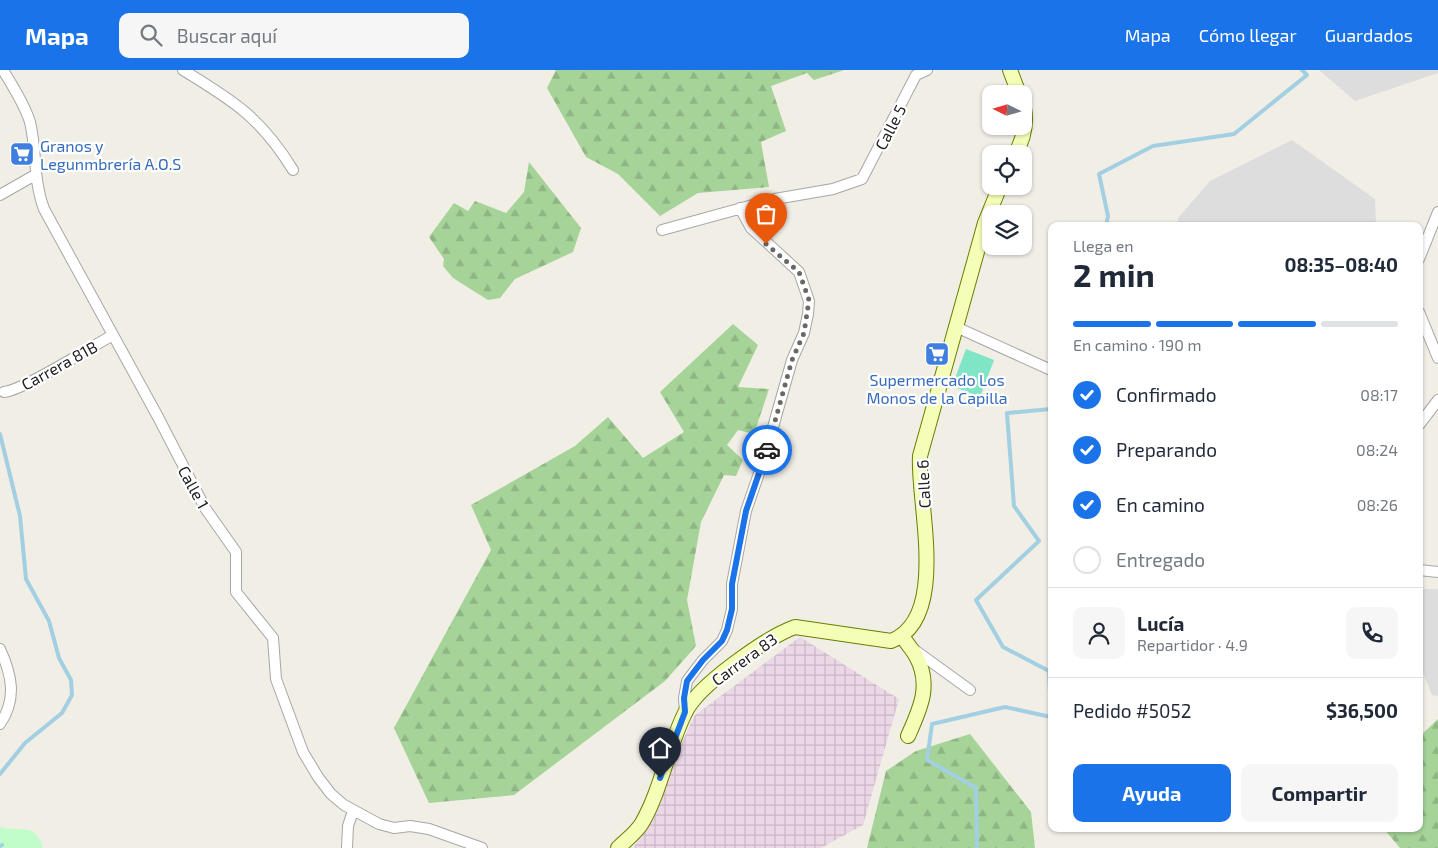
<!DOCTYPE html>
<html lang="es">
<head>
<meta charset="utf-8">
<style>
	:root { --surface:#fff; --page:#f6f6f7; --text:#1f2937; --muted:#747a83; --line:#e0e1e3; --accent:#1a73e8 }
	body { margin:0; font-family:"Exo 2",sans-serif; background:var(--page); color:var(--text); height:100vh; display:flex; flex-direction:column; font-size:19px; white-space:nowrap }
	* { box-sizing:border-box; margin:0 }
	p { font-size:16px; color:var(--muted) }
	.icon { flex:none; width:28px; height:28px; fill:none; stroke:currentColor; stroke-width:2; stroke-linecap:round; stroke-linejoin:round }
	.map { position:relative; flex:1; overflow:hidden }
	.details { position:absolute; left:1048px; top:152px; width:375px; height:610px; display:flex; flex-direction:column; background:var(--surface); border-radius:10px; box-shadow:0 1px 4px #0004 }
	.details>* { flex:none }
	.needle { width:32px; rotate:275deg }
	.buttons { position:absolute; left:982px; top:15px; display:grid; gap:10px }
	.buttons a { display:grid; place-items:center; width:50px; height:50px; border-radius:10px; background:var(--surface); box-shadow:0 1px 4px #0004; font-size:25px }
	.pin { position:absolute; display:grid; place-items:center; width:42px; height:42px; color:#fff; margin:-51px -21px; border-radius:50% 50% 50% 0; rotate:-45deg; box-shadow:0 0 5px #0007 }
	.pin .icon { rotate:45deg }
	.courier { position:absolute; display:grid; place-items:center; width:50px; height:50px; margin:-25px; border:4px solid #1a73e8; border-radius:50%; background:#fff; color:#222; box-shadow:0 1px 6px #0007 }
	.summary em { font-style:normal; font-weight:700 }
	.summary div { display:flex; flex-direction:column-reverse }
	.summary { display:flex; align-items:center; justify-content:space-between; height:85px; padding:0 25px }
	h1 { font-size:32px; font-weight:700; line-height:38px }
	.bar { display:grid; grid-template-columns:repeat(4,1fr); gap:8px 5px; align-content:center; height:60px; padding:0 25px }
	.bar i { height:6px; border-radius:4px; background:var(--line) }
	.bar .active { background:var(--accent) }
	.bar p { grid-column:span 4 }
	.line { display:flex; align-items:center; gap:12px; padding:0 25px; border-top:1px solid var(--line) }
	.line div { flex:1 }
	.round { display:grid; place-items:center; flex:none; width:52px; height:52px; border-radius:10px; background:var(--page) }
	ol { padding:0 25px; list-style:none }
	li { display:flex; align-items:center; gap:15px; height:55px }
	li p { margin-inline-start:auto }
	li .icon { padding:5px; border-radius:50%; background:var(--accent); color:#fff; stroke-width:4 }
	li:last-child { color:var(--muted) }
	li i { width:28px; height:28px; border:2px solid var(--line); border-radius:50% }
	.primary-button { display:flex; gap:10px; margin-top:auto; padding:10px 25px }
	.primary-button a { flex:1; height:58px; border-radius:10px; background:var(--accent); color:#fff; font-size:20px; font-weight:700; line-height:58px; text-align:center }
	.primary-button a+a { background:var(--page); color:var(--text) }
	header { display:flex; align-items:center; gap:30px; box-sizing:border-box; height:70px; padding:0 25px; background:var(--accent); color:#fff }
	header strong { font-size:24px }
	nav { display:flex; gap:28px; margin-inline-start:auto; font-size:18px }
	.search { width:350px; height:45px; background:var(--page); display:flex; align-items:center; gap:12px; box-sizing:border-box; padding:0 18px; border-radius:10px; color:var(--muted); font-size:19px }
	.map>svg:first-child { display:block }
	.residential { fill:#dedddd }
	.industrial { fill:url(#industrial-grid) }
	.forest { fill:url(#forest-firs) }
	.park { fill:#c1fdca }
	.pitch { fill:#7fe5c5 }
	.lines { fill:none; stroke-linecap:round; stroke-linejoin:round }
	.stream { stroke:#a3cfe2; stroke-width:4 }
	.street-casing { stroke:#a7a7a7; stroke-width:12 }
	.secondary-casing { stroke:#687e00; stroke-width:16 }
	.street { stroke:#fff; stroke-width:10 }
	.secondary { stroke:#f5feb7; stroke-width:14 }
	.done { stroke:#696865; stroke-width:5; stroke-dasharray:0 9 }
	.route { stroke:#1a73e8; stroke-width:6 }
	.labels { text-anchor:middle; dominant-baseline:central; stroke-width:4.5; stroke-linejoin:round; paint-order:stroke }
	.street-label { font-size:16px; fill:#202020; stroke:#fff }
	.shop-label { font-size:16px; fill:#366cbe; stroke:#fff; text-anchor:start }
</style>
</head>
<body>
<header>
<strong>Mapa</strong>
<div class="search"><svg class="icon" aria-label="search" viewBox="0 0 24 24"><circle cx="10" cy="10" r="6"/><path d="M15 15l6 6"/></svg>Buscar aquí</div>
<nav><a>Mapa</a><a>Cómo llegar</a><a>Guardados</a></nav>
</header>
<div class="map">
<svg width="1438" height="778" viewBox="0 0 1438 778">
	<defs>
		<pattern id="industrial-grid" width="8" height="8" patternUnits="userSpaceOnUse" patternTransform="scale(1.25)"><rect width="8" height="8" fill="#ebd7e6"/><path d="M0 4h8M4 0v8" fill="none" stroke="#c9b8c5"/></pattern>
		<pattern id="forest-firs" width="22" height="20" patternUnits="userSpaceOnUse" patternTransform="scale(1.25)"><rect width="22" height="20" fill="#a5d398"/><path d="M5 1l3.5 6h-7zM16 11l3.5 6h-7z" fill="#8eb583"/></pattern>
	</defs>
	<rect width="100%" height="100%" fill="#f1eee6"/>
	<!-- residential -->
	<path class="residential" d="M1319 0H1438V3L1355 31Z
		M1292 70 1375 129 1376 156H1179L1178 148 1210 111Z
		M1419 519H1438V626L1432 625 1419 593Z"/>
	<!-- industrial -->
	<path class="industrial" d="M800 567 899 629 863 755 821 778H634L694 646Z"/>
	<!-- forest -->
	<path class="forest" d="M556 0H844L814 10 807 3 771 16 786 61 761 72 769 117 698 123 660 146 618 104 586 87 547 18Z
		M529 92 581 158 573 182 515 209 500 228 488 230 453 208 443 196 444 189 429 167 454 133 468 141 475 131 506 143 524 122Z
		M733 254 758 275 738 317 769 319 754 364 738 360 727 375 743 390 736 406 724 405 701 452 687 530 696 576 665 611 514 725 429 733 394 658 491 480 471 435 575 376 608 347 643 388 684 362 660 322Z
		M1438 649V778H1400L1384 759H1419V667Z
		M970 664 1031 742 1035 778H867L886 701 916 681Z"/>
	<!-- park -->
	<path class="park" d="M0 757C19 763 35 750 43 778H0Z"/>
	<!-- pitch -->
	<path class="pitch" d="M966 279 994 290 980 327 952 316Z"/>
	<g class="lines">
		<!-- stream -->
		<path class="stream" d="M1106 156 1108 146 1099 104 1153 76 1234 64 1307 5 1302 0
			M1051 339 1007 343 1014 436 1039 471 976 530 1003 577 1049 601 1051 645
			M0 364 20 446 26 509 49 551 59 588 71 610 72 625 62 643 25 673 0 704
			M0 776 2 775
			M977 778 976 718 927 690 932 654 1005 637 1051 647"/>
		<defs>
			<path id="street" d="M3 0C13 17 24 33 30 52 37 81 33 110 44 139L158 347 205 438 236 482V522L273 568 276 609 303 682 318 707 331 724 344 735 379 754 394 758 410 756 429 759 482 778
				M183 0C234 31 261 48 293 100
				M0 125 35 105
				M662 160 775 129 833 119 862 109 916 5 927 0
				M1419 189 1438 142
				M1419 242 1438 288
				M956 257 1051 300
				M4 322C24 320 91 277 113 265
				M1419 355 1438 330
				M1419 500 1438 502
				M912 578 970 620
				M0 579C12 605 17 629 0 654
				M685 642 684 628 687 611 703 590 722 571 727 560 732 539V514L746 441 764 389 792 290 804 263 808 244 809 231 799 202 751 158 740 138
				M347 778 348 756 353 741"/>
			<path id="secondary" d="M1010 0 1019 24
				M1015 84C1024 69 1027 55 1024 38
				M903 567C907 574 912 579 916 586 932 615 920 639 908 666
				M618 778C626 770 636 763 642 753 661 720 668 677 685 643 697 616 767 567 795 557L891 571C950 549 917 432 920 386L985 153 1000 116"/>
		</defs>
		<!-- street casing -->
		<use href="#street" class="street-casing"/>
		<!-- secondary casing -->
		<use href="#secondary" class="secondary-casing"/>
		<!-- street -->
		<use href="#street" class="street"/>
		<!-- secondary -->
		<use href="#secondary" class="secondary"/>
	</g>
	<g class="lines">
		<!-- done -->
		<path class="done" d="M766 174 799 202 809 230 804 263 792 290 767 380"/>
		<!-- route -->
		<path class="route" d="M660 708 685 642 684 628 687 611 703 590 722 571 727 560 732 539V514L746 441 767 380"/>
	</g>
	<!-- icons -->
	<defs>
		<symbol id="supermarket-square" viewBox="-11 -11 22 22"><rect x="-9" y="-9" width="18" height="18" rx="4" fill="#3f7fe0" stroke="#fff"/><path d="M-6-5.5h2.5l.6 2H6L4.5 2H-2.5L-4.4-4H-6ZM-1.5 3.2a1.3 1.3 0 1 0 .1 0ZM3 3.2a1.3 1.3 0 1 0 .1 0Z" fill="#fff"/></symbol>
	</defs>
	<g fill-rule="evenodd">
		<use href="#supermarket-square" x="8" y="70" width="28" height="28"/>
		<use href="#supermarket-square" x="923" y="270" width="28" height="28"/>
	</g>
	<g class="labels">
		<!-- street labels -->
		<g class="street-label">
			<text transform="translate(890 57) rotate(-63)">Calle 5</text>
			<text transform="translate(59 295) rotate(-29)">Carrera 81B</text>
			<text transform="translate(923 414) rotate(-93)">Calle 6</text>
			<text transform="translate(194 417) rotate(61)">Calle 1</text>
			<text transform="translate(744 589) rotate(-36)">Carrera 83</text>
		</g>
		<!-- shop labels -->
		<g class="shop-label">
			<text x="40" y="75">Granos y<tspan x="40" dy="18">Legunmbrería A.O.S</tspan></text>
			<text x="937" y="309" text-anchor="middle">Supermercado Los<tspan x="937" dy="18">Monos de la Capilla</tspan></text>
		</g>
	</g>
</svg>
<div class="buttons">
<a><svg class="needle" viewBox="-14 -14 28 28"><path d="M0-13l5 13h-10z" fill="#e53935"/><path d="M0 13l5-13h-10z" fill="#747a83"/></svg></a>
<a><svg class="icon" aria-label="locate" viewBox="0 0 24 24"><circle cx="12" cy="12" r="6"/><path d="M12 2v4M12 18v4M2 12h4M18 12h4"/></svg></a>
<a><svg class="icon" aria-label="layers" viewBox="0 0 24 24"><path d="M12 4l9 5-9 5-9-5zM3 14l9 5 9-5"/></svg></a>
</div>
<div class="pin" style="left:766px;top:174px;background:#ea580c"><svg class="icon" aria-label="bag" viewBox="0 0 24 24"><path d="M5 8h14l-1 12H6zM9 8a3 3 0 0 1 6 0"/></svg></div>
<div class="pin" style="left:660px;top:708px;background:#1f2937"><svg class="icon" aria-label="home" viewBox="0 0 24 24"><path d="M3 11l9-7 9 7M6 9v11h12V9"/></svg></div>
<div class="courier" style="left:767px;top:380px"><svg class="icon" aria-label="car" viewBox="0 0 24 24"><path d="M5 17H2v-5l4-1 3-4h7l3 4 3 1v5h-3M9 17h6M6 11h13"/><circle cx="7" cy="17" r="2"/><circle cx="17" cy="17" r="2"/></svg></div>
<section class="details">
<div class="summary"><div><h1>2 min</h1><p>Llega en</p></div><em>08:35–08:40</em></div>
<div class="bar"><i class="active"></i><i class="active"></i><i class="active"></i><i></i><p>En camino · 190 m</p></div>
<ol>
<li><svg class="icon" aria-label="check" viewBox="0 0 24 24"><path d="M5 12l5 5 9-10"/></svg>Confirmado<p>08:17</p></li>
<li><svg class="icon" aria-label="check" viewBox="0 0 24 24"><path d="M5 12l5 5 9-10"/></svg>Preparando<p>08:24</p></li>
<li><svg class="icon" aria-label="check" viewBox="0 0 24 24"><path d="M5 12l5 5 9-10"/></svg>En camino<p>08:26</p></li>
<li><i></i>Entregado</li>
</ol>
<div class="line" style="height:90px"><a class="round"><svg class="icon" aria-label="person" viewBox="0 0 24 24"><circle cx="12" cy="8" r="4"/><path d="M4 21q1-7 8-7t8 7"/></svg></a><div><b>Lucía</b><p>Repartidor · 4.9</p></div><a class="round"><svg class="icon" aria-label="phone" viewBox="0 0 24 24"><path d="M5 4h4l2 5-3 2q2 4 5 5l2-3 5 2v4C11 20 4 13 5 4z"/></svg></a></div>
<div class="line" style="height:65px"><div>Pedido #5052</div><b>$36,500</b></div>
<div class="primary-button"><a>Ayuda</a><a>Compartir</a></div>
</section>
</div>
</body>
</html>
